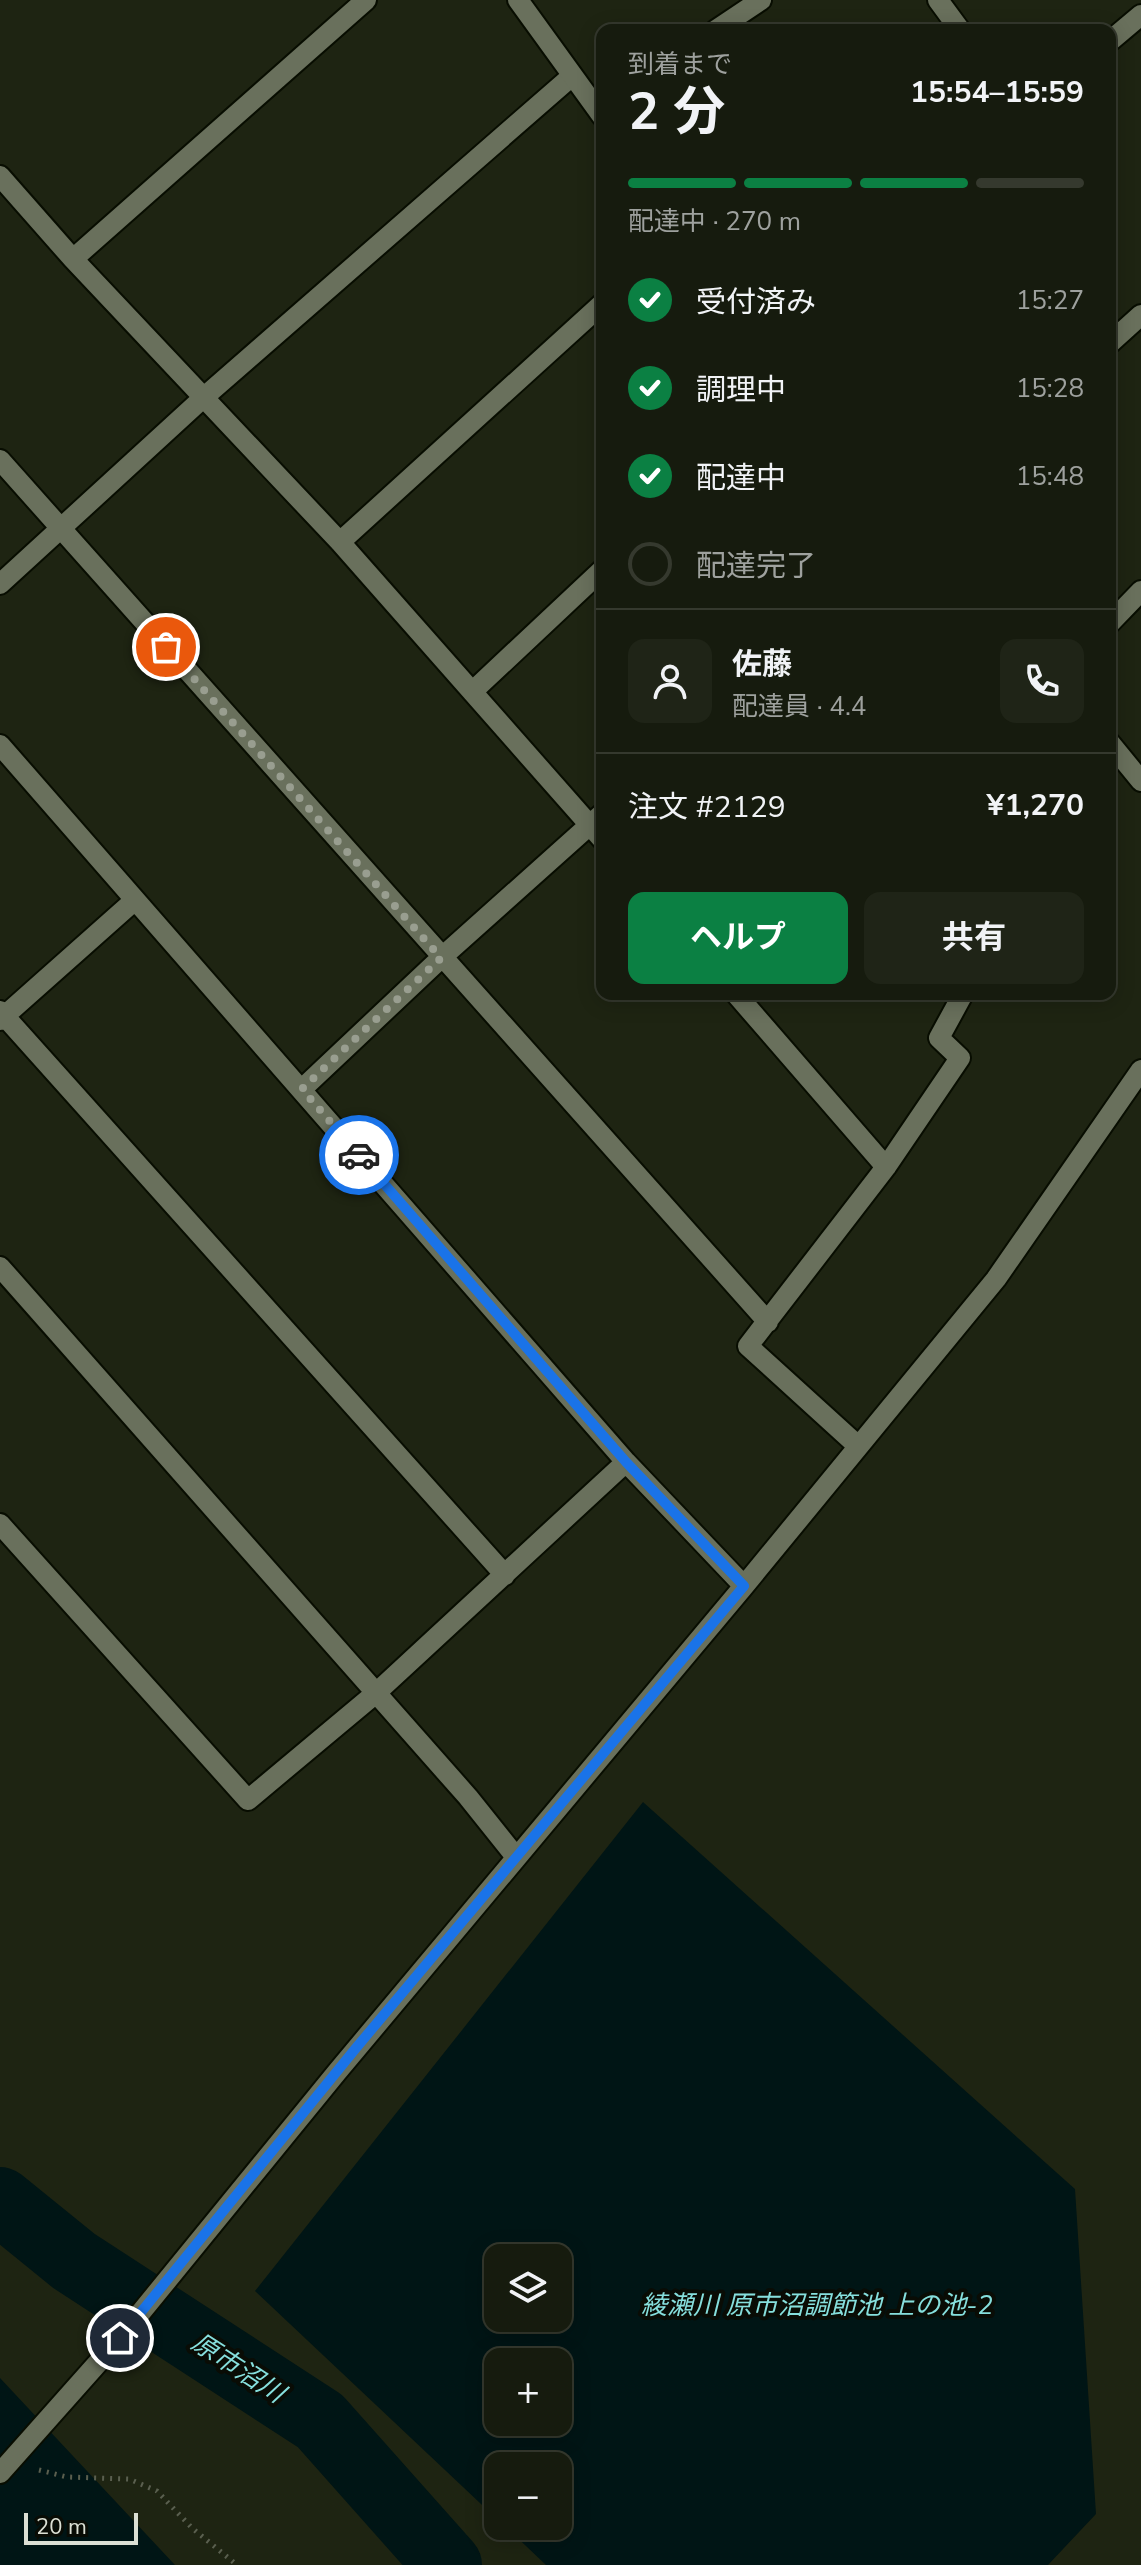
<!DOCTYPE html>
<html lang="ja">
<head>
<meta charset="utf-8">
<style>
	:root { --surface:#161b0e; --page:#1f2417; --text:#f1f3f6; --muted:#9ea19e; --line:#35392e; --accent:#0b8043 }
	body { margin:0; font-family:"Nunito Sans","Noto Sans JP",sans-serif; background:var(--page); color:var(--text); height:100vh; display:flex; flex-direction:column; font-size:30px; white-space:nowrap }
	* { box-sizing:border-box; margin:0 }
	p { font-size:26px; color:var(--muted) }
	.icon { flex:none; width:44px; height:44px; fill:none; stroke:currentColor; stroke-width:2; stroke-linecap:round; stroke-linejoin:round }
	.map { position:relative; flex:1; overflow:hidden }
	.sheet { position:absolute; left:596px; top:24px; width:520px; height:976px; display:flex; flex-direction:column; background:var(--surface); border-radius:16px; box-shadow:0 4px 20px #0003,0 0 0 2px var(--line) }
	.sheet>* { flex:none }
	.fabs { position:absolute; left:484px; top:2244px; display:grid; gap:16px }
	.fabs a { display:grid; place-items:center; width:88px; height:88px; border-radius:16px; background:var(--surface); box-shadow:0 4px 20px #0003,0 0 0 2px var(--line); font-size:40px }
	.scale { position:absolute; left:24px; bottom:20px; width:114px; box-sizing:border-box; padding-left:8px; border:4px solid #dbdfd4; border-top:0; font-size:22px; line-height:28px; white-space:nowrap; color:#dbdfd4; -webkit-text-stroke:6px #090c05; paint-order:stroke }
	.pin { position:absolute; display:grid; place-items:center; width:68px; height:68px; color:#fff; margin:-34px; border:4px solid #fff; border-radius:50%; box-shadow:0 2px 8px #0007 }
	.courier { position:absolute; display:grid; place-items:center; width:80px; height:80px; margin:-40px; border:6px solid #1a73e8; border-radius:50%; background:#fff; color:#222; box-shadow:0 2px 10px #0007 }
	.summary em { font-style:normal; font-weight:700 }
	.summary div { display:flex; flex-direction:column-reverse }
	.summary { display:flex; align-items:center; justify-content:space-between; height:136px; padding:0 32px }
	h1 { font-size:52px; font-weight:700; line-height:60px }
	.bar { display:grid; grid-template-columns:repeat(4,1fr); gap:12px 8px; align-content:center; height:96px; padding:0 32px }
	.bar i { height:10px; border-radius:6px; background:var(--line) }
	.bar .current { background:var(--accent) }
	.bar p { grid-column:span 4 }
	.line { display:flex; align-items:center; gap:20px; padding:0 32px; border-top:2px solid var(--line) }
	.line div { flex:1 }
	.round { display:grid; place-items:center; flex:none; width:84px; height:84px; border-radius:16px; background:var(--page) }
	ol { padding:0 32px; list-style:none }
	li { display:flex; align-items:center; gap:24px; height:88px }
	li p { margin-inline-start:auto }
	li .icon { padding:8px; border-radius:50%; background:var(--accent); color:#fff; stroke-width:4 }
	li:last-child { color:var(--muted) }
	li i { width:44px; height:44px; border:4px solid var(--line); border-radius:50% }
	.action { display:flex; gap:16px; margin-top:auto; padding:16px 32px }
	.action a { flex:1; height:92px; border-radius:16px; background:var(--accent); color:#fff; font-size:32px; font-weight:700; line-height:92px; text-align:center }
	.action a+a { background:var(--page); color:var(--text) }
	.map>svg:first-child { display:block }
	.water { fill:#001515; fill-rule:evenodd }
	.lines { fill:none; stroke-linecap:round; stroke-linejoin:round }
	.river { stroke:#001515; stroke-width:68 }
	.minor-casing { stroke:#080d01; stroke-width:24 }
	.tertiary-casing { stroke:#080d01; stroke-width:24 }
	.path { stroke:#5a5f4f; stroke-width:5; stroke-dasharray:2 6; stroke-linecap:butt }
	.minor { stroke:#69705c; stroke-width:20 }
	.tertiary { stroke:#69705c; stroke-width:20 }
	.done { stroke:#999e90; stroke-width:8; stroke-dasharray:0 14.4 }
	.route { stroke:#1a73e8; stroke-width:10 }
	.labels { text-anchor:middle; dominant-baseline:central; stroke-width:8; stroke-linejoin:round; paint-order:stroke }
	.water-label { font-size:26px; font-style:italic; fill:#86dfdd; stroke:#090c05 }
</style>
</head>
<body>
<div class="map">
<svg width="1141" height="2565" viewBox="0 0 1141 2565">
	<rect width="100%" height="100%" fill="#1e2412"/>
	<!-- water -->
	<path class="water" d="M643 1802 1075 2189 1096 2514 1048 2565H546L505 2526H558V2466H498V2520L255 2291ZM498 2258H558V2318H498ZM498 2362H558V2422H498Z
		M0 2378 175 2565H0Z"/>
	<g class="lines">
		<!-- river -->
		<path class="river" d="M0 2201 74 2261 320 2421 448 2565"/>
		<defs>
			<path id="minor" d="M938 0 960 30
				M716 30 761 0
				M1110 41 1141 15
				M0 176 73 259 340 542 602 839
				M73 259 366 0
				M1110 343 1141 315
				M0 460 768 1322
				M340 542 602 304
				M0 584 203 398 572 76
				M1110 623 1141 591
				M473 691 602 570
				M0 745 626 1462 744 1586
				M736 994 886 1167
				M0 1011 505 1575
				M0 1020 135 900
				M302 1089 441 958 602 814
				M0 1267 468 1797 516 1857
				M858 1446 748 1346 886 1167 960 1058 939 1038 963 994
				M0 1524 248 1800 376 1693 626 1462
				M0 2473 120 2338 337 2072 744 1586 996 1279 1141 1070"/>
			<path id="tertiary" d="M518 0 602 116
				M1110 743 1141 781"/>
		</defs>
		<!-- minor casing -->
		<use href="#minor" class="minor-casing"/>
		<!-- tertiary casing -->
		<use href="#tertiary" class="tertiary-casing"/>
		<!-- path -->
		<path class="path" d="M39 2470 67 2477 129 2479 157 2491 192 2528 237 2565"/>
		<!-- minor -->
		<use href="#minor" class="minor"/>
		<!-- tertiary -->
		<use href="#tertiary" class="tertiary"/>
	</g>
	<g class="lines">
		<!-- done -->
		<path class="done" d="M166 647 441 958 302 1089 359 1155"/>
		<!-- route -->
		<path class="route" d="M120 2338 356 2048 744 1586 626 1462 359 1155"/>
	</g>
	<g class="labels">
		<!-- water labels -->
		<g class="water-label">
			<text x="817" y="2305">綾瀬川 原市沼調節池 上の池-2</text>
			<text transform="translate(238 2368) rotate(33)">原市沼川</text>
		</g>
	</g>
</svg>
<div class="fabs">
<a><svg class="icon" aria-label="layers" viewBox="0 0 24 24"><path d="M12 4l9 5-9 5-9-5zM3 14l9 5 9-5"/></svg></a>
<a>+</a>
<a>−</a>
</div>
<div class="scale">20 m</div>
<div class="pin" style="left:166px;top:647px;background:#ea580c"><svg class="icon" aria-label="bag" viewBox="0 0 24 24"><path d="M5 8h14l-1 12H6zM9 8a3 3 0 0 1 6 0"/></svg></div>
<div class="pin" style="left:120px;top:2338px;background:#1f2937"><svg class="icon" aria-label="home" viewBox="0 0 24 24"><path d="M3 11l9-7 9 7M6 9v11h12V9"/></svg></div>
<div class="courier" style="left:359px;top:1155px"><svg class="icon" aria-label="car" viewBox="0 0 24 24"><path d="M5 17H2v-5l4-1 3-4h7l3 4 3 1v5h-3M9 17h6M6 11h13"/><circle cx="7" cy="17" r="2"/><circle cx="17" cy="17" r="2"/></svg></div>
<section class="sheet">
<div class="summary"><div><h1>2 分</h1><p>到着まで</p></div><em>15:54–15:59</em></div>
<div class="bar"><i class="current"></i><i class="current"></i><i class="current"></i><i></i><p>配達中 · 270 m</p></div>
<ol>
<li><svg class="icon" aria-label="check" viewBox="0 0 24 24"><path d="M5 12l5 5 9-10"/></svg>受付済み<p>15:27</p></li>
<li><svg class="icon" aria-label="check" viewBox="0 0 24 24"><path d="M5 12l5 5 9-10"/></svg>調理中<p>15:28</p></li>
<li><svg class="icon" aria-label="check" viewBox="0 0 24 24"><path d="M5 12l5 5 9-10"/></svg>配達中<p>15:48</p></li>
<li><i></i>配達完了</li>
</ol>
<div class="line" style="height:144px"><a class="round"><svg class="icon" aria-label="person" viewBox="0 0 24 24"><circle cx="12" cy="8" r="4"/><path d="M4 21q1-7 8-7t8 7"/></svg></a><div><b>佐藤</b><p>配達員 · 4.4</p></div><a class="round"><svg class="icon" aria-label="phone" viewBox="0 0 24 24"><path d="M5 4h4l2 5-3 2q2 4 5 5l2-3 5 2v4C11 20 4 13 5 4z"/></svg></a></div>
<div class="line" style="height:104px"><div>注文 #2129</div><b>¥1,270</b></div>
<div class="action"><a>ヘルプ</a><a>共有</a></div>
</section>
</div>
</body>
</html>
